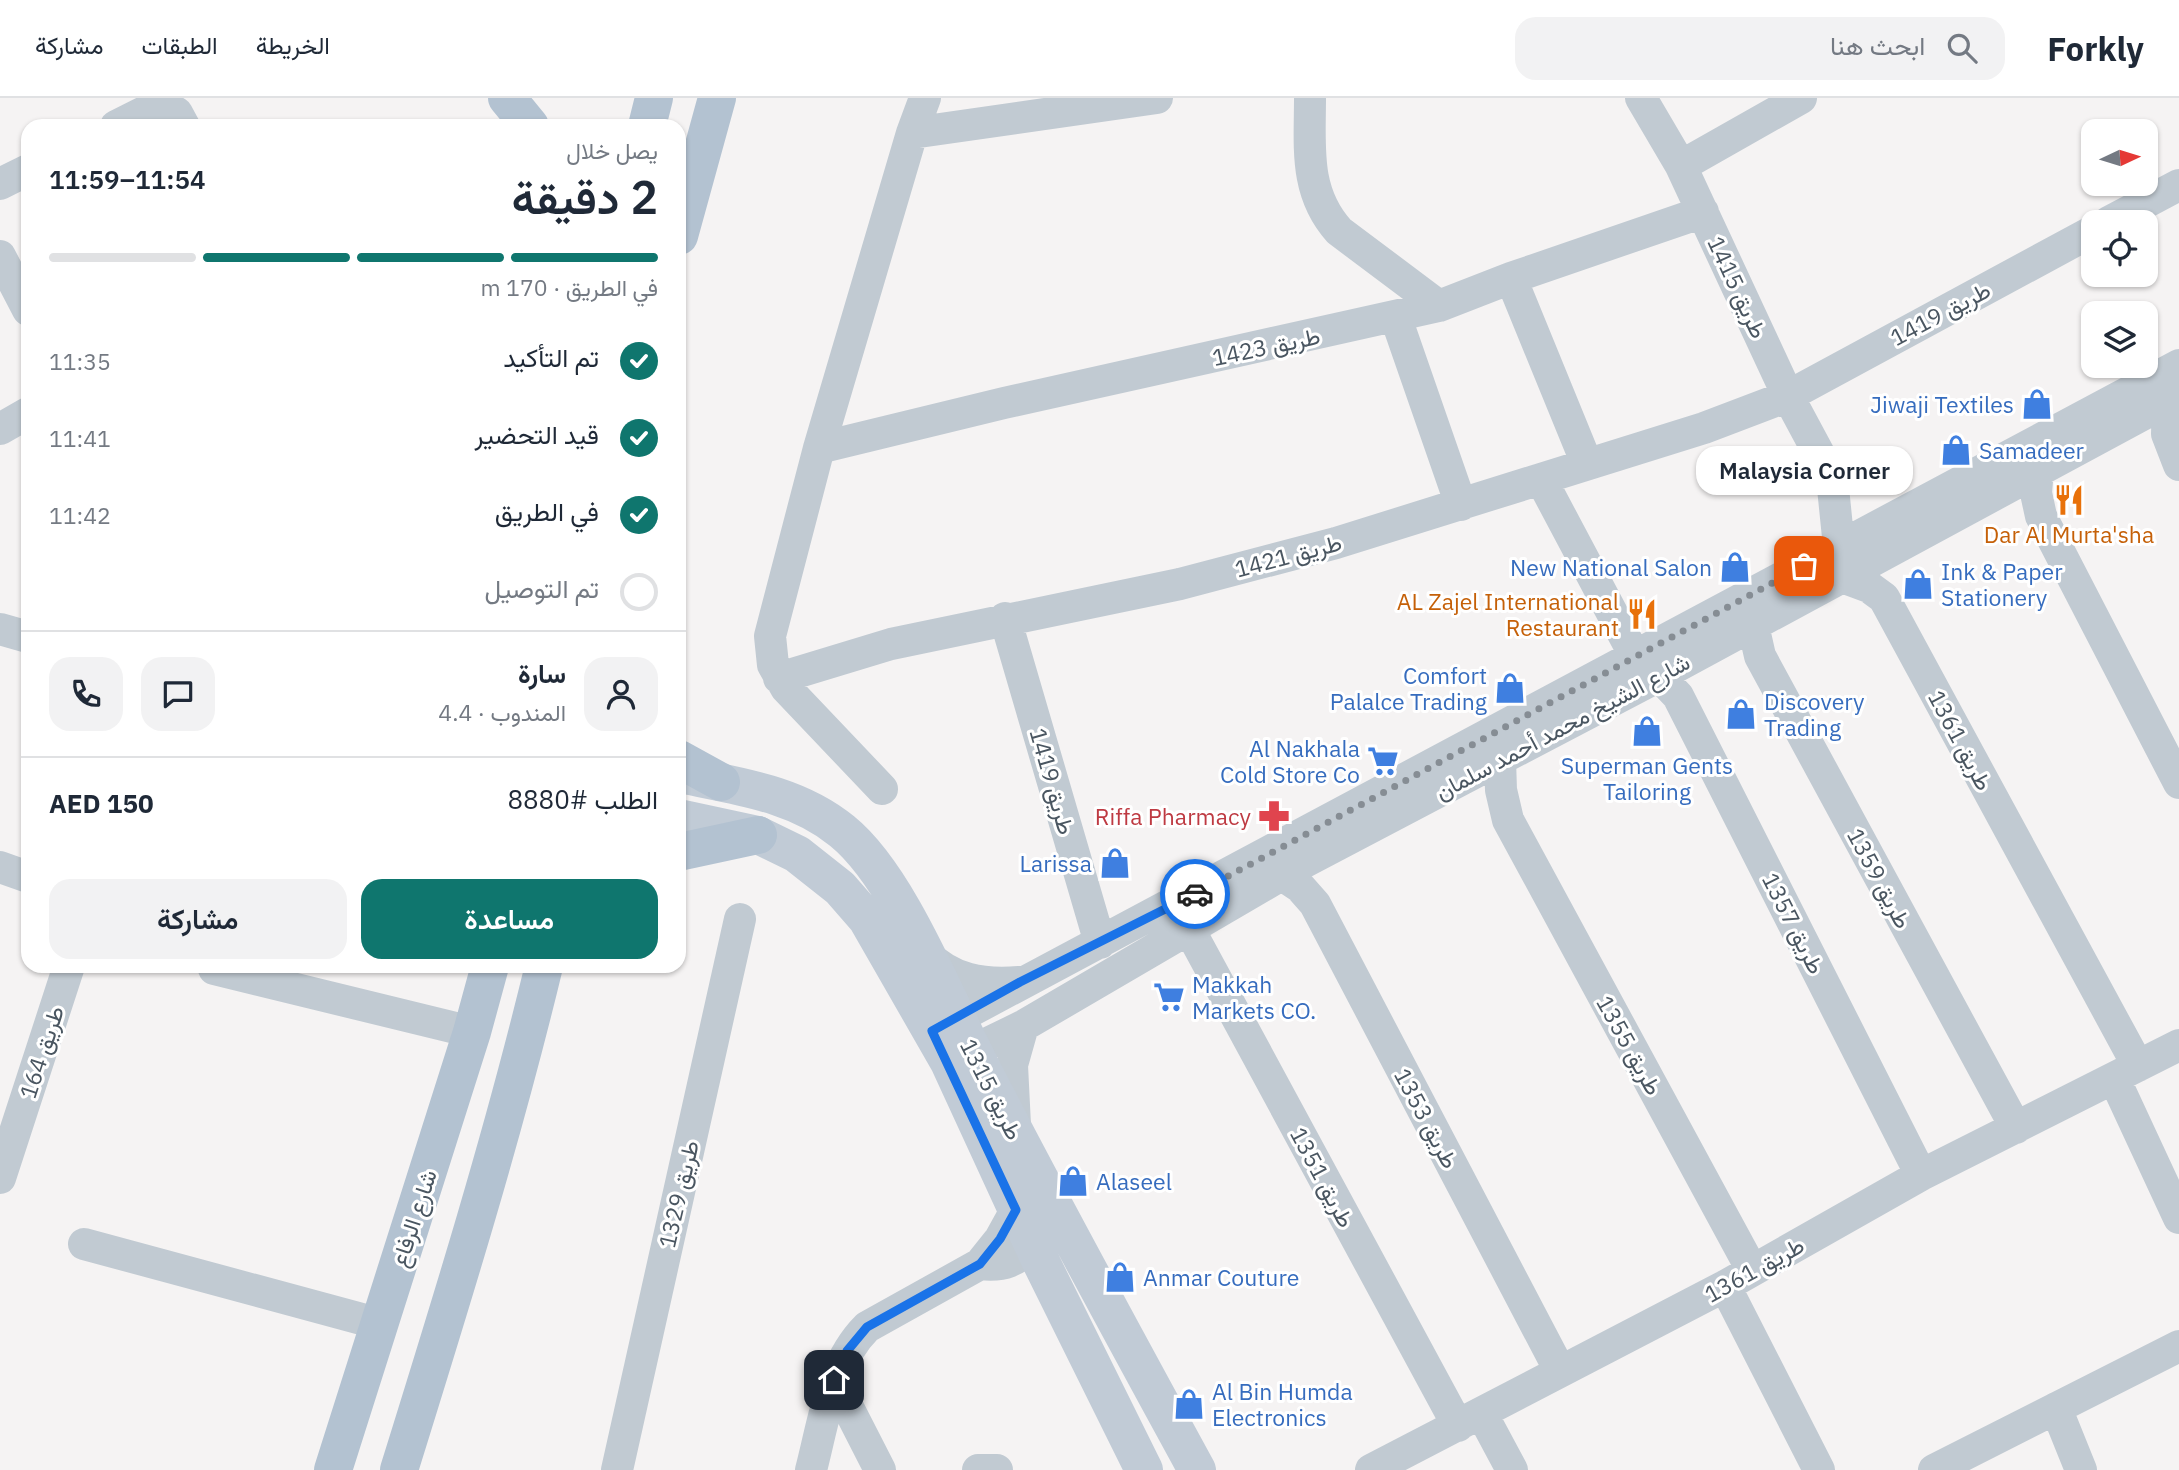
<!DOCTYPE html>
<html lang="ar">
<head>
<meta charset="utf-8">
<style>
	:root { --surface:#fff; --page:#f2f2f3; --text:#1f2937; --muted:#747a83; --line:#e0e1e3; --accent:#0f766e }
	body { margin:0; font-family:"IBM Plex Sans",Vazirmatn,sans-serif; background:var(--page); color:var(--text); direction:rtl; height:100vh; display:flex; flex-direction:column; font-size:26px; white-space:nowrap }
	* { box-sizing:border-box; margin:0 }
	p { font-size:23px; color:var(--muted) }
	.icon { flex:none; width:38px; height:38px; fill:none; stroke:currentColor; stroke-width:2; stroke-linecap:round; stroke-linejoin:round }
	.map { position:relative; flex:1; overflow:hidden; direction:ltr }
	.drawer { position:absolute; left:21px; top:21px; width:665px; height:854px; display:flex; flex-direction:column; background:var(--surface); border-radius:21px; box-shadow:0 2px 5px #0004; direction:rtl }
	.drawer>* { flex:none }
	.needle { width:46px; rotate:86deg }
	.controls { position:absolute; left:2081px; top:21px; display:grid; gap:14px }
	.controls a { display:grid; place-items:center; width:77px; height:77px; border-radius:14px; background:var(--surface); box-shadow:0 2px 5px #0004; font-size:35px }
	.pin { position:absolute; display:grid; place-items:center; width:60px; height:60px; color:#fff; margin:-30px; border-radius:14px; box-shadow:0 4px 10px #0006 }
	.courier { position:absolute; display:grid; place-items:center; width:70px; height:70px; margin:-35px; border:5px solid #1a73e8; border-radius:50%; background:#fff; color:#222; box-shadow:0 2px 9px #0007 }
	.bubble { position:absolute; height:49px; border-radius:21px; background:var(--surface); box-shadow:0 2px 5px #0004; font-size:23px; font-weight:600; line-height:49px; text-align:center; direction:rtl }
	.summary em { font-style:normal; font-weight:600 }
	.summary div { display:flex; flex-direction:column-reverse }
	.summary { display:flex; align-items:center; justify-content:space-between; height:119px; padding:0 28px }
	h1 { font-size:46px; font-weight:600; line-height:52px }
	.bar { display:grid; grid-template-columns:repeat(4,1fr); gap:10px 7px; align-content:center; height:84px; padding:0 28px }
	.bar i { height:9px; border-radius:5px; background:var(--line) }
	.bar .on { background:var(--accent) }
	.bar p { grid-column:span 4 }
	.line { display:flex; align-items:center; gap:18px; padding:0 28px; border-top:2px solid var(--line) }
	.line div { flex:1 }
	.round { display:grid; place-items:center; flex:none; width:74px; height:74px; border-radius:21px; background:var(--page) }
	ol { padding:0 28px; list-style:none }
	li { display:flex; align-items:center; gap:21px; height:77px }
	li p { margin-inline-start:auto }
	li .icon { padding:7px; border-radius:50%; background:var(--accent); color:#fff; stroke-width:4 }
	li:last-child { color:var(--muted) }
	li i { width:38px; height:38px; border:4px solid var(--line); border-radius:50% }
	.action { display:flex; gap:14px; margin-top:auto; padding:14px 28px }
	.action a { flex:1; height:80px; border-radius:21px; background:var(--accent); color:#fff; font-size:28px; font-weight:600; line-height:80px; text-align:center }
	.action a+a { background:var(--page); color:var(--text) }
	header { display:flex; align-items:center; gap:42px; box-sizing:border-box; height:98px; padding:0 35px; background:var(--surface); border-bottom:2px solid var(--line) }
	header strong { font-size:33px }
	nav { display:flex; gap:38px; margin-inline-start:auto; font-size:24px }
	.search { width:490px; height:63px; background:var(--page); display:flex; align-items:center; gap:18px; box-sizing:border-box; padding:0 24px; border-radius:21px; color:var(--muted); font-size:26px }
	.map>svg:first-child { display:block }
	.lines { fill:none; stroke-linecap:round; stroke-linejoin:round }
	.street { stroke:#c1cad2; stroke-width:32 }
	.secondary { stroke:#c1cbd6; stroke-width:38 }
	.primary { stroke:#b3c2d1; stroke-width:38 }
	.done { stroke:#868d94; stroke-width:7; stroke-dasharray:0 12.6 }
	.route { stroke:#1a73e8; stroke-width:9 }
	.labels { text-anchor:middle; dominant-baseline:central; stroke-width:6; stroke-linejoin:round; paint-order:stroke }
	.street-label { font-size:23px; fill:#4a5661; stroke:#fff }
	.shop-label { font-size:23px; fill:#366cbe; stroke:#fff; text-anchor:start }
	.food-label { font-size:23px; fill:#c56008; stroke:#fff }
	.health-label { font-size:23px; fill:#be3a42; stroke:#fff; text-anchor:end }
</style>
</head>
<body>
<header>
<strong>Forkly</strong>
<div class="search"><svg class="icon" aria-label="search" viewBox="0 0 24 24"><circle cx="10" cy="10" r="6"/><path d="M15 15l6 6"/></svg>ابحث هنا</div>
<nav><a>الخريطة</a><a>الطبقات</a><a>مشاركة</a></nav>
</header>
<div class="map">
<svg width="2179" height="1372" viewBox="0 0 2179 1372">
	<rect width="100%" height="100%" fill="#f5f3f3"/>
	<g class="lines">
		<!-- street -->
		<path class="street" d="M1310 0C1310 49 1304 94 1339 133L1439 208
			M1641 0 1681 68 1788 298 1832 380 1839 449
			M116 28 148 12 166 8 177 15 184 28
			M912 35 1157 0
			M1681 68 1801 0
			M0 86 28 72
			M2109 124 2179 87
			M0 158 28 212
			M1511 180 1587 366
			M1396 220 1461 407
			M2168 303 2167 336 2179 367
			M0 331 28 315
			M819 350 1004 305 1439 208 1511 180 1703 114
			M2038 371 2036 395 2041 418 2179 685
			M1541 381 1636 560
			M1842 479 1869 489 1884 500 2138 968
			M1005 520 1100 845
			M1753 527 1760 558 2016 1030
			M0 531 28 539
			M1659 578 1678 598 1921 1077
			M779 580 891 546 1180 486 1336 445 1704 330 1788 298 2093 133
			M1500 661 1501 692 1508 722 1752 1172
			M882 691 786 590 773 567 770 538 819 350 912 35 925 0
			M0 769 28 779
			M1282 777 1300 789 1315 806 1560 1273
			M1188 829 1458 1328
			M925 855C952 882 982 887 1019 884
			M214 871 472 934
			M937 931 2179 267
			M953 962 1023 928 1295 769 1659 578 2179 297
			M2114 980 2179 1120
			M1015 1027 1012 967 1023 928
			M0 1080 69 868
			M84 1146 380 1226
			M980 1166C1003 1169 1018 1163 1032 1146
			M1725 1188 1819 1372
			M834 1282 880 1372
			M2056 1310 2081 1372
			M1482 1316 1512 1372
			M617 1372 740 821
			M811 1372C824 1323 830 1266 867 1229L980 1166 1000 1141 1016 1112
			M978 1372H997
			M1371 1372 1725 1188 1921 1077 2179 947
			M1934 1372 2179 1248"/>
		<!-- secondary -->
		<path class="secondary" d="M689 678C743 689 798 697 842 733 899 779 946 902 981 969 1051 1105 1124 1238 1197 1372
			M679 720 758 737 797 756 840 790 867 821 949 964 1041 1164 1144 1372"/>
		<!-- primary -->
		<path class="primary" d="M507 0 530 28
			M647 28 654 0
			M679 138 717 0
			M679 661 721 684
			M679 754 758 737
			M333 1372 472 934 490 868
			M399 1372C451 1205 503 1038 544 868"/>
	</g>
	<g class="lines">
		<!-- done -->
		<path class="done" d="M1195 796 1804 468"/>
		<!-- route -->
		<path class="route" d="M834 1282 847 1253 867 1229 980 1166 1000 1141 1016 1112 932 933 1020 884 1195 796"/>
	</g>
	<!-- icons -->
	<defs>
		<symbol id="shop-bare" viewBox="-9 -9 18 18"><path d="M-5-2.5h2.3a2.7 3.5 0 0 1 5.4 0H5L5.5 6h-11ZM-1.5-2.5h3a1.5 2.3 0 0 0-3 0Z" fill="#3f7fe0" stroke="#fff" stroke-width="2.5" paint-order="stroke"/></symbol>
		<symbol id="restaurant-bare" viewBox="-9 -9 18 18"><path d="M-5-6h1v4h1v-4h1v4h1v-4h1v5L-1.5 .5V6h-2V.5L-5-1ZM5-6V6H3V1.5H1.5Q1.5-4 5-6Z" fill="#e8710a" stroke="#fff" stroke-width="2.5" paint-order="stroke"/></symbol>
		<symbol id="supermarket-bare" viewBox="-9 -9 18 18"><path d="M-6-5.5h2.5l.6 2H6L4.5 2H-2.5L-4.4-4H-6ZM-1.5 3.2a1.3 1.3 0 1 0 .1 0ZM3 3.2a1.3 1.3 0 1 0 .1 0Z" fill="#3f7fe0" stroke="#fff" stroke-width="2.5" paint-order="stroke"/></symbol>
		<symbol id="pharmacy-bare" viewBox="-9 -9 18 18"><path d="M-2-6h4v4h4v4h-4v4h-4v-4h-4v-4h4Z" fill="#e0444e" stroke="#fff" stroke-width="2.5" paint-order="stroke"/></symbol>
	</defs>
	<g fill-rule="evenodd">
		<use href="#shop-bare" x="2015" y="284" width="44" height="44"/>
		<use href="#shop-bare" x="1934" y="330" width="44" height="44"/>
		<use href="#restaurant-bare" x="2047" y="380" width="44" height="44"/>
		<use href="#shop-bare" x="1713" y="447" width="44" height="44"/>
		<use href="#shop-bare" x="1896" y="464" width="44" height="44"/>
		<use href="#restaurant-bare" x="1620" y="494" width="44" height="44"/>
		<use href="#shop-bare" x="1488" y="568" width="44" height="44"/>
		<use href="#shop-bare" x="1719" y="594" width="44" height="44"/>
		<use href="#shop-bare" x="1625" y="611" width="44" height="44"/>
		<use href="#supermarket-bare" x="1361" y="641" width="44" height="44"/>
		<use href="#pharmacy-bare" x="1252" y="696" width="44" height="44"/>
		<use href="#shop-bare" x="1093" y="743" width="44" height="44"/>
		<use href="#supermarket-bare" x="1147" y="877" width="44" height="44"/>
		<use href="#shop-bare" x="1051" y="1061" width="44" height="44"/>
		<use href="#shop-bare" x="1098" y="1157" width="44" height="44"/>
		<use href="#shop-bare" x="1167" y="1284" width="44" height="44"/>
	</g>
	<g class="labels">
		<!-- street labels -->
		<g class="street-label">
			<text transform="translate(1738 189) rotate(65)">طريق 1415</text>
			<text transform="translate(1940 215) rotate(-28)">طريق 1419</text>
			<text transform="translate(1266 248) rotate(-12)">طريق 1423</text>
			<text transform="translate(1288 457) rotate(-15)">طريق 1421</text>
			<text transform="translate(1562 628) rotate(-28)">شارع الشيخ محمد أحمد سلمان</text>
			<text transform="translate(1961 642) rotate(62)">طريق 1361</text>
			<text transform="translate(1053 683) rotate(74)">طريق 1419</text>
			<text transform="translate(1880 780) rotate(62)">طريق 1359</text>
			<text transform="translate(1794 825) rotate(63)">طريق 1357</text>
			<text transform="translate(1630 947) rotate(61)">طريق 1355</text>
			<text transform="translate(41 954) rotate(-72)">طريق 164</text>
			<text transform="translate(992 991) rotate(63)">طريق 1315</text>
			<text transform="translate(1427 1020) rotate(62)">طريق 1353</text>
			<text transform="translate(1323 1079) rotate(62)">طريق 1351</text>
			<text transform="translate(678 1096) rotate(-77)">طريق 1329</text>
			<text transform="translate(413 1120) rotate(-72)">شارع الرفاع</text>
			<text transform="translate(1754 1171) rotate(-29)">طريق 1361</text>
		</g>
		<!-- shop labels -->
		<g class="shop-label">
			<text x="2014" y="306" text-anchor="end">Jiwaji Textiles</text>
			<text x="1979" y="352">Samadeer</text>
			<text x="1712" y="469" text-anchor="end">New National Salon</text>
			<text x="1941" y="473">Ink &amp; Paper<tspan x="1941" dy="26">Stationery</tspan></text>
			<text x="1487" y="577" text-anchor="end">Comfort<tspan x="1487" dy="26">Palalce Trading</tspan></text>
			<text x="1764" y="603">Discovery<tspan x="1764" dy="26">Trading</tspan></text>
			<text x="1360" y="650" text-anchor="end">Al Nakhala<tspan x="1360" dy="26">Cold Store Co</tspan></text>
			<text x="1647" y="667" text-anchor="middle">Superman Gents<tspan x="1647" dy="26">Tailoring</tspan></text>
			<text x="1092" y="765" text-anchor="end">Larissa</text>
			<text x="1192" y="886">Makkah<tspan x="1192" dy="26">Markets CO.</tspan></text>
			<text x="1096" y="1083">Alaseel</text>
			<text x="1143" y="1179">Anmar Couture</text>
			<text x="1212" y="1293">Al Bin Humda<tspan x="1212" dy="26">Electronics</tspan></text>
		</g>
		<!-- food labels -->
		<g class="food-label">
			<text x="2069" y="436">Dar Al Murta'sha</text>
			<text x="1619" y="503" text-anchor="end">AL Zajel International<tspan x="1619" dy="26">Restaurant</tspan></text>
		</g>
		<!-- health labels -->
		<g class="health-label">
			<text x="1251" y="718">Riffa Pharmacy</text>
		</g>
	</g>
</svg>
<div class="controls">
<a><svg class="needle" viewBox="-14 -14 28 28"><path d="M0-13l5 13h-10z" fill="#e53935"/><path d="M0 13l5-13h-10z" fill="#747a83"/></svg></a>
<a><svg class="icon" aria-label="locate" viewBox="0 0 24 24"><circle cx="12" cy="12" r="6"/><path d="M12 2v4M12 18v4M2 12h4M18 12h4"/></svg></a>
<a><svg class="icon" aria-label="layers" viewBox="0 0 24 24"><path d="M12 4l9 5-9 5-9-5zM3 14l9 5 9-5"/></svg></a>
</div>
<div class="pin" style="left:1804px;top:468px;background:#ea580c"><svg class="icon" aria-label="bag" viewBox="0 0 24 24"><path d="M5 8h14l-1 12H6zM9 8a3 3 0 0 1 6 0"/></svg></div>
<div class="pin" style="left:834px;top:1282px;background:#1f2937"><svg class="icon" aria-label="home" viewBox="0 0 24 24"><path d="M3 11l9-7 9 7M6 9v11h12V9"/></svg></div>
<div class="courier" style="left:1195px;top:796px"><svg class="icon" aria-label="car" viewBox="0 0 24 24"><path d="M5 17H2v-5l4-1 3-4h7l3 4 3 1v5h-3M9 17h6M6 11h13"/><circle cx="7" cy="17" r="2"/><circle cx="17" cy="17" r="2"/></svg></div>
<div class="bubble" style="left:1696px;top:348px;width:217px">Malaysia Corner</div>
<section class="drawer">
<div class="summary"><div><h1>2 دقيقة</h1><p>يصل خلال</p></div><em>11:54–11:59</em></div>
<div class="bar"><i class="on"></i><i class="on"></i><i class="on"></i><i></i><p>في الطريق · 170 m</p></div>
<ol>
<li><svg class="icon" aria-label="check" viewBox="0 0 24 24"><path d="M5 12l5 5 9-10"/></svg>تم التأكيد<p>11:35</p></li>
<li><svg class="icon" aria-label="check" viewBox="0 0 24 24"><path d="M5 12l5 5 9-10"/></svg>قيد التحضير<p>11:41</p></li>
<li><svg class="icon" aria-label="check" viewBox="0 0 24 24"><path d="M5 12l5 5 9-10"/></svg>في الطريق<p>11:42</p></li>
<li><i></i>تم التوصيل</li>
</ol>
<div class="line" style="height:126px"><a class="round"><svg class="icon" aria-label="person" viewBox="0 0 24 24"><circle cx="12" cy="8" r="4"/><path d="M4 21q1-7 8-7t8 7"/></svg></a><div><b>سارة</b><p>المندوب · 4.4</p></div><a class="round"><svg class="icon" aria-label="chat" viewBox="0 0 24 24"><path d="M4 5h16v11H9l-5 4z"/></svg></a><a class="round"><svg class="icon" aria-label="phone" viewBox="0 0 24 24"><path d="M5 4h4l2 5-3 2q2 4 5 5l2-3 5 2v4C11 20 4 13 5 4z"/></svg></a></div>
<div class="line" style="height:91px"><div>الطلب #8880</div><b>AED 150</b></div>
<div class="action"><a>مساعدة</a><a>مشاركة</a></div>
</section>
</div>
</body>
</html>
